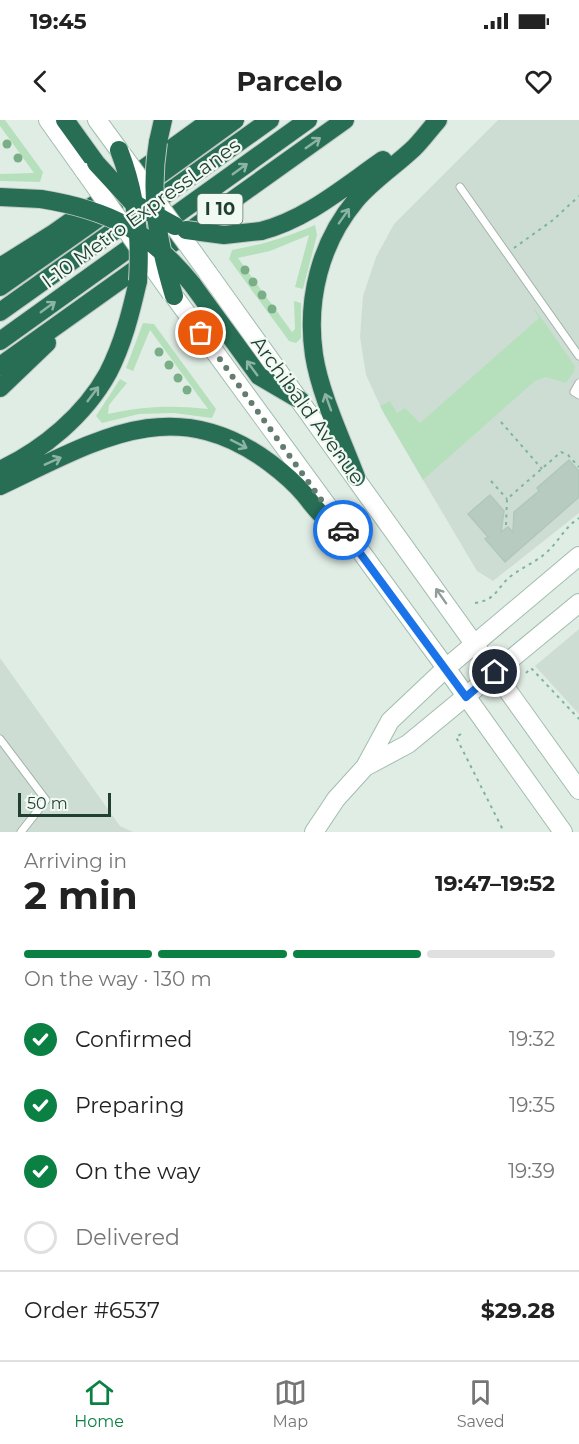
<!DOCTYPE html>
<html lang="en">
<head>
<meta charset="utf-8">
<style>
	:root { --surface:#fff; --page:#f6f6f6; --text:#222; --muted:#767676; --line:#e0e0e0; --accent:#0b8043 }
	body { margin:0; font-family:Montserrat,sans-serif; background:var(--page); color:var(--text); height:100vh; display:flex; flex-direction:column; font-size:22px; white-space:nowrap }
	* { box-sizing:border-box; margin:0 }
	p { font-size:20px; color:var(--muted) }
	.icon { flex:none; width:33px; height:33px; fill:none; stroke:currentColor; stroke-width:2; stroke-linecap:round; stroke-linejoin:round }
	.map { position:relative; height:712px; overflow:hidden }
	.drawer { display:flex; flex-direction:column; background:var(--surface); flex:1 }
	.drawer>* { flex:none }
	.scale { position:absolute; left:18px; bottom:15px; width:93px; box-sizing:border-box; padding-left:6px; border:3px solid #1f3f31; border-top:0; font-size:16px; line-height:21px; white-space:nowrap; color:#1f3f31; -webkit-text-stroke:4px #f1f9f3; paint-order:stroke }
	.pin { position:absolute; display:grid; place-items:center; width:51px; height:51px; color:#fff; margin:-26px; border:3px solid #fff; border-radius:50%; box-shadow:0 2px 6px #0007 }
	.courier { position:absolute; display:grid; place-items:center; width:60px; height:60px; margin:-30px; border:4px solid #1a73e8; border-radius:50%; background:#fff; color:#222; box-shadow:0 2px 8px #0007 }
	.headline em { font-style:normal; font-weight:700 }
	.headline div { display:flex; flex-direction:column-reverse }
	.headline { display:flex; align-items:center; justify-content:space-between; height:102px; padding:0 24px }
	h1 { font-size:39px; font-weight:700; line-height:45px }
	.bar { display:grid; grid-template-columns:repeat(4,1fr); gap:9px 6px; align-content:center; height:72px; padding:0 24px }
	.bar i { height:8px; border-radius:4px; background:var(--line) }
	.bar .active { background:var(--accent) }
	.bar p { grid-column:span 4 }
	.line { display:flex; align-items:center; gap:15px; padding:0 24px; border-top:2px solid var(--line) }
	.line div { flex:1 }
	ol { padding:0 24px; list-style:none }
	li { display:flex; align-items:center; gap:18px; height:66px }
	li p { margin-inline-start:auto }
	li .icon { padding:6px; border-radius:50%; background:var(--accent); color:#fff; stroke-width:4 }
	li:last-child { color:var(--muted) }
	li i { width:33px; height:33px; border:3px solid var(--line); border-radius:50% }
	.status { display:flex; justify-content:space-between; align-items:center; height:42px; padding:0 30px; background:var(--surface); direction:ltr }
	.status svg { height:16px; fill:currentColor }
	header { display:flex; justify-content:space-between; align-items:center; height:78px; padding:0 24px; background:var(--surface); font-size:27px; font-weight:700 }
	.menu { display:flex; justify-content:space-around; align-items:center; height:84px; border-top:2px solid var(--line); background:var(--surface); font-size:16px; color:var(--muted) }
	.menu a { display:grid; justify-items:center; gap:3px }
	.menu .active { color:var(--accent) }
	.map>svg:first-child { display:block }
	.built { fill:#ceddd4 }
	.green { fill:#b6e0bb }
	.building { fill:#b8cbc0; stroke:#b1c7bb; stroke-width:1.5 }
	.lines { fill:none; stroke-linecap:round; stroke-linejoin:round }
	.lane-casing { stroke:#a2b5ab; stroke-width:9 }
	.secondary-casing { stroke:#a0bdae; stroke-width:20 }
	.highway-casing { stroke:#c0c9c5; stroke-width:20 }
	.path { stroke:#7db49a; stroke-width:2; stroke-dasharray:3 4.5; stroke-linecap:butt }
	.lane { stroke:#fff; stroke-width:7 }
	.secondary { stroke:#fff; stroke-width:18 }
	.highway { stroke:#276e55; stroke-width:18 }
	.secondary-bridge-casing { stroke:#a0bdae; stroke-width:20; stroke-linecap:butt }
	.highway-bridge-casing { stroke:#c0c9c5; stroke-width:20; stroke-linecap:butt }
	.secondary-bridge { stroke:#fff; stroke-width:18 }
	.highway-bridge { stroke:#276e55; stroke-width:18 }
	.tree { fill:#79ae86 }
	.oneway { stroke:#8cb4a4 }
	.oneway2 { stroke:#8f9f98 }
	.done { stroke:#637c70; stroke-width:6; stroke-dasharray:0 10.8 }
	.route { stroke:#1a73e8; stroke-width:8 }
	.labels { text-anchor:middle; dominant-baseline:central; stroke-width:4.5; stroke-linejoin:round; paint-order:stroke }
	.shield { fill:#f1f9f3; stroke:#5e776b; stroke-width:1.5 }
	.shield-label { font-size:18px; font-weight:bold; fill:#1f3f31 }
	.street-label { font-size:20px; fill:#1f3f31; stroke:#f1f9f3 }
</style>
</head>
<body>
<div class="status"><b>19:45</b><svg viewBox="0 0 49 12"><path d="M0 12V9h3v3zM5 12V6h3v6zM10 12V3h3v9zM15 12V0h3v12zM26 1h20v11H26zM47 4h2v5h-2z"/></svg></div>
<header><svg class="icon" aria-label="back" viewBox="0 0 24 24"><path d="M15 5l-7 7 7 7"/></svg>Parcelo<svg class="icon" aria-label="heart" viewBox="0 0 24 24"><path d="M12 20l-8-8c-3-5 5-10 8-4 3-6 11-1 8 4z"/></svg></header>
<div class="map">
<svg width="579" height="712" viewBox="0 0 579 712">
	<rect width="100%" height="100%" fill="#e0ede5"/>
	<!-- built -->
	<path class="built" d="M498 0H579V393L493 461 477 451 384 294 366 255 360 217 363 176 376 137 394 104Z
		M579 509V594L535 546Z
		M0 538 120 706 133 712H0Z"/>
	<!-- green -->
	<path class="green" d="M0 0H5L43 52 40 62 0 61V54L34 53 0 6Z
		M315 105 317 115 303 169 295 167 309 115 270 131 238 138 292 212 295 209 294 181 301 183V218L296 223 289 221 229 139 232 130C262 125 287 117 315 105Z
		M535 189 575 246 574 252 566 263 546 257 535 261 423 360 380 286 390 281 397 293 405 288 420 303 539 198 534 190Z
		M143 203 154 204 216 289 212 298 174 293 139 294 102 303 96 296 120 259 127 263 109 285 108 294C144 286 171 285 208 289L150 210 133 251 126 248Z"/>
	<!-- building -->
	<path class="building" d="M569 340 579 351V377L505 442 485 419 488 417 468 394 490 375 504 391 501 412 508 407 513 412 514 392 539 371 537 368Z"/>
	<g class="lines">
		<defs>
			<path id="lane" d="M460 67 579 236
				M579 263 574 272 579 275
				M0 619 46 680 21 712"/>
			<path id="secondary" d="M48 0 85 52
				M97 0 119 30
				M208 153 579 670
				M174 176 446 548 563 712
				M365 647 408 624 579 483
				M314 712 336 679 365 647 390 601 446 548 579 436"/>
			<path id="highway" d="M65 0 96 43
				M158 22 163 0
				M125 62 211 0
				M144 66 235 0
				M0 77 41 79
				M261 111C307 99 344 67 383 40
				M0 147 54 113 98 82
				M192 164 259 256 300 280
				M0 167 114 87
				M0 192 270 0
				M0 221 308 0
				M0 246 345 0
				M0 268 47 223
				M0 350C43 330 85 295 108 253 123 224 131 192 138 161
				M356 357C342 320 320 274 314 235 306 180 320 123 356 80 373 60 395 46 414 28 423 19 430 9 438 0
				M0 366C94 322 173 270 270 343 282 352 294 362 304 374 310 381 315 389 322 395 329 402 339 408 347 415"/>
		</defs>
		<!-- lane casing -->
		<use href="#lane" class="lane-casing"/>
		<!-- secondary casing -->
		<use href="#secondary" class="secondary-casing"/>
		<!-- highway casing -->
		<use href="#highway" class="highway-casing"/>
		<!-- path -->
		<path class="path" d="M514 128 553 100 579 76
			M501 302 542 349
			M491 361 507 379
			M506 405 507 379 561 332 568 335 579 347
			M475 483C497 480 497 467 511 456 523 447 536 442 547 432 559 421 565 407 579 398
			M526 553 531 548 579 599
			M461 614 456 617 504 712"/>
		<!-- lane -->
		<use href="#lane" class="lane"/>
		<!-- secondary -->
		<use href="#secondary" class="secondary"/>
		<!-- highway -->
		<use href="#highway" class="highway"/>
		<defs>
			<path id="secondary-bridge" d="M122 34 208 153
				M85 52 171 173"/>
			<path id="highway-bridge" d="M158 22C149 79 158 122 174 176
				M119 30C135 71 141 117 138 161
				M96 43 133 83 175 106
				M41 79C109 90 148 110 192 164
				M186 110 224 115 261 111"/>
		</defs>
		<!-- secondary-bridge casing -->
		<use href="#secondary-bridge" class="secondary-bridge-casing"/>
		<!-- highway-bridge casing -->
		<use href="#highway-bridge" class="highway-bridge-casing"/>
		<!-- secondary-bridge -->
		<use href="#secondary-bridge" class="secondary-bridge"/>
		<!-- highway-bridge -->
		<use href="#highway-bridge" class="highway-bridge"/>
	</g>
	<!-- trees -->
	<g class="tree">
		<circle cx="7" cy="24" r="4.5"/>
		<circle cx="18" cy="38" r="4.5"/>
		<circle cx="245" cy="150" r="4.5"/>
		<circle cx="253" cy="162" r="4.5"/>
		<circle cx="262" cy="175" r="4.5"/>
		<circle cx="272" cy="189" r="4.5"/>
		<circle cx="159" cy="232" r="4.5"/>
		<circle cx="169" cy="245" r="4.5"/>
		<circle cx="178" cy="258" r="4.5"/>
		<circle cx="187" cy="270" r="4.5"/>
	</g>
	<!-- one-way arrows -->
	<defs><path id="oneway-shaft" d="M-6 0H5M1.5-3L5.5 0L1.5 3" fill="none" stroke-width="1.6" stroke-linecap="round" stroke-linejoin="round" transform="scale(1.5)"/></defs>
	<g class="oneway">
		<use href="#oneway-shaft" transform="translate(313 23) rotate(-35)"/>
		<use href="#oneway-shaft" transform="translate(240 49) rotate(-36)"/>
		<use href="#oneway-shaft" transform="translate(344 96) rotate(-55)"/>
		<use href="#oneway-shaft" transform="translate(48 187) rotate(-36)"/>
		<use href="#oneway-shaft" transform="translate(252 248) rotate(-126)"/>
		<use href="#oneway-shaft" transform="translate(93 274) rotate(-53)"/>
		<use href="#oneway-shaft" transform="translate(328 282) rotate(-110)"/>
		<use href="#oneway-shaft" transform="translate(239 324) rotate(27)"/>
		<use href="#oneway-shaft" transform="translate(53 341) rotate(-24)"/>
	</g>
	<use class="oneway2" href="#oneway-shaft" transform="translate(441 476) rotate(-125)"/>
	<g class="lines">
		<!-- done -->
		<path class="done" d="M201 213 343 410"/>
		<!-- route -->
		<path class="route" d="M343 410 466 577 495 552"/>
	</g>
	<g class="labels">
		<!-- shield labels -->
		<rect class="shield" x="197.5" y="74" width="45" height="30" rx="4.5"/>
		<g class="shield-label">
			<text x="220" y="89">I 10</text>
		</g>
		<!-- street labels -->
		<g class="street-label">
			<text transform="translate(141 93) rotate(-36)">I-10 Metro ExpressLanes</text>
			<text transform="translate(308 290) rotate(54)">Archibald Avenue</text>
		</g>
	</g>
</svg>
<div class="scale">50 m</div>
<div class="pin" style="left:201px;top:213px;background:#ea580c"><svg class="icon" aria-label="bag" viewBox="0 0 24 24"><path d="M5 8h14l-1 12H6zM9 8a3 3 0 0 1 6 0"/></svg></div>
<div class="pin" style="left:495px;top:552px;background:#1f2937"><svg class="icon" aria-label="home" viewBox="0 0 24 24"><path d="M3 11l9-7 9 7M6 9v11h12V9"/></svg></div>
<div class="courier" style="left:343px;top:410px"><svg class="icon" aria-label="car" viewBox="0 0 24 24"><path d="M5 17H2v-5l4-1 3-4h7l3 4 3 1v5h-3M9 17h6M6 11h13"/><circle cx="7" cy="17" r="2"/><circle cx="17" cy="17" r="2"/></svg></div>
</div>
<section class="drawer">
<div class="headline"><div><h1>2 min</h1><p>Arriving in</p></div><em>19:47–19:52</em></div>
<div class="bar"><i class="active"></i><i class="active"></i><i class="active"></i><i></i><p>On the way · 130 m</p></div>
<ol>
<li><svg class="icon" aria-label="check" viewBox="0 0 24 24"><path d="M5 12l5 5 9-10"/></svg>Confirmed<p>19:32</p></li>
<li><svg class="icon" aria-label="check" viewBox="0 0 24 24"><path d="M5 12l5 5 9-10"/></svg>Preparing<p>19:35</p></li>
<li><svg class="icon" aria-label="check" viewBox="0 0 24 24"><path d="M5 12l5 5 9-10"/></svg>On the way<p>19:39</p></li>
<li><i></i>Delivered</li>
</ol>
<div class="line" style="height:78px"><div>Order #6537</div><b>$29.28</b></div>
</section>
<nav class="menu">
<a class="active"><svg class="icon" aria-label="home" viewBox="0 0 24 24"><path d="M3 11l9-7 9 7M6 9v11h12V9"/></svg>Home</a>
<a><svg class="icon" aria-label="map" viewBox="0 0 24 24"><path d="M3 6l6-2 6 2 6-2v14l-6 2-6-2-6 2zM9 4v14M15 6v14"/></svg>Map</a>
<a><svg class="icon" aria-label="saved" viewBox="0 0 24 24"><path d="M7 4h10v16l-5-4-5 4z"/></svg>Saved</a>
</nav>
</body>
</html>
